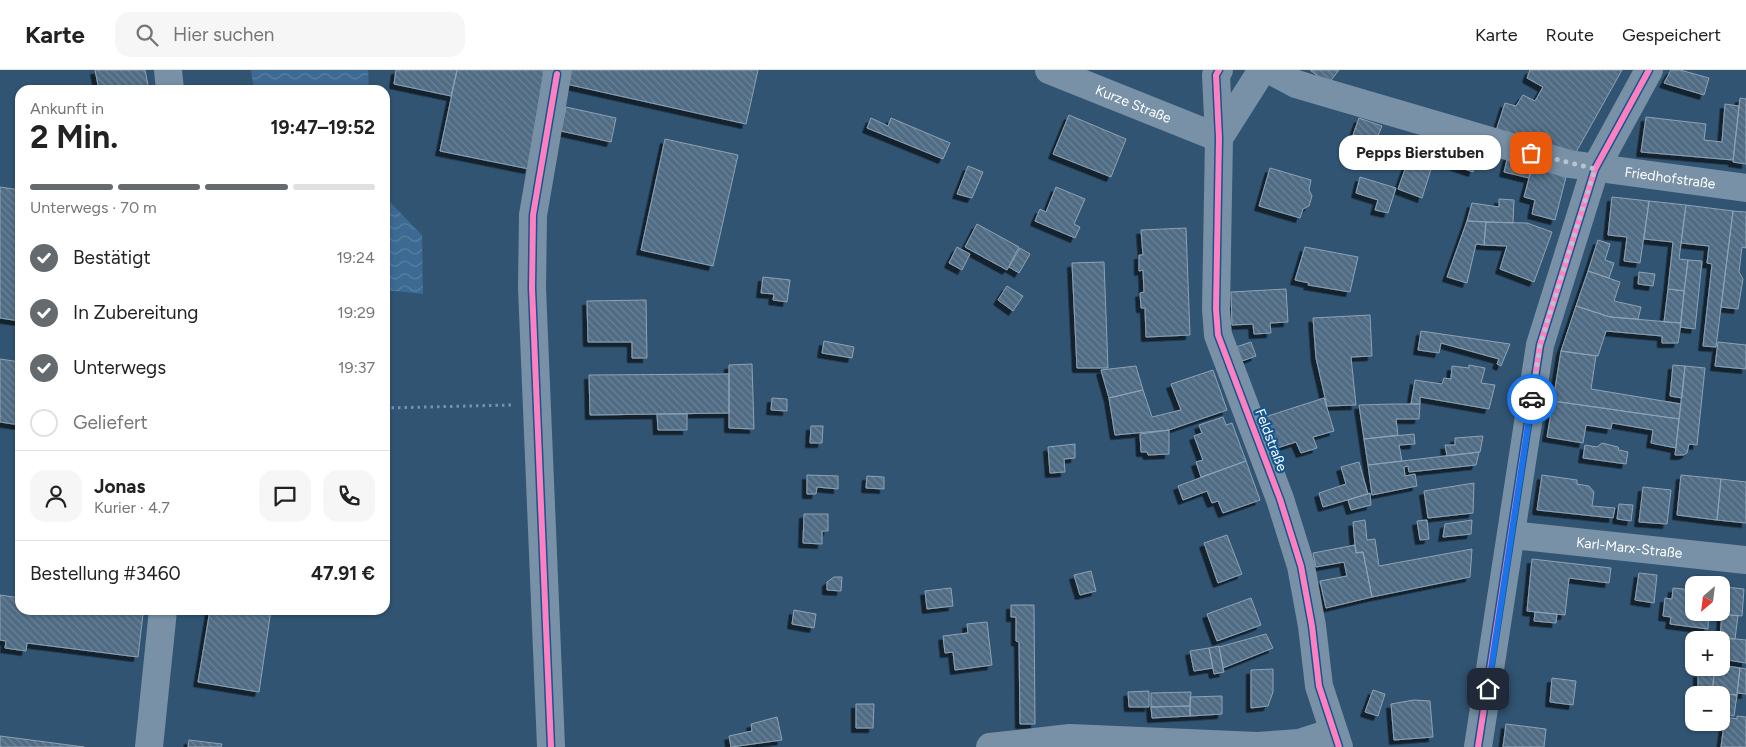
<!DOCTYPE html>
<html lang="de">
<head>
<meta charset="utf-8">
<style>
	:root { --surface:#fff; --page:#f6f6f6; --text:#222; --muted:#767676; --line:#e0e0e0; --accent:#656a6f }
	body { margin:0; font-family:Figtree,sans-serif; background:var(--page); color:var(--text); height:100vh; display:flex; flex-direction:column; font-size:19px; white-space:nowrap }
	* { box-sizing:border-box; margin:0 }
	p { font-size:16px; color:var(--muted) }
	.icon { flex:none; width:28px; height:28px; fill:none; stroke:currentColor; stroke-width:2; stroke-linecap:round; stroke-linejoin:round }
	.map { position:relative; flex:1; overflow:hidden }
	.details { position:absolute; left:15px; top:15px; width:375px; height:530px; display:flex; flex-direction:column; background:var(--surface); border-radius:15px; box-shadow:0 1px 4px #0004 }
	.details>* { flex:none }
	.needle { width:32px; rotate:208deg }
	.tools { position:absolute; left:1685px; top:506px; display:grid; gap:10px }
	.tools a { display:grid; place-items:center; width:45px; height:45px; border-radius:10px; background:var(--surface); box-shadow:0 1px 4px #0004; font-size:25px }
	.pin { position:absolute; display:grid; place-items:center; width:42px; height:42px; color:#fff; margin:-21px; border-radius:10px; box-shadow:0 2px 8px #0006 }
	.courier { position:absolute; display:grid; place-items:center; width:50px; height:50px; margin:-25px; border:4px solid #1a73e8; border-radius:50%; background:#fff; color:#222; box-shadow:0 1px 6px #0007 }
	.bubble { position:absolute; height:35px; border-radius:15px; background:var(--surface); box-shadow:0 1px 4px #0004; font-size:16px; font-weight:700; line-height:35px; text-align:center }
	.headline em { font-style:normal; font-weight:700 }
	.headline div { display:flex; flex-direction:column-reverse }
	.headline { display:flex; align-items:center; justify-content:space-between; height:85px; padding:0 15px }
	h1 { font-size:32px; font-weight:700; line-height:38px }
	.bar { display:grid; grid-template-columns:repeat(4,1fr); gap:8px 5px; align-content:center; height:60px; padding:0 15px }
	.bar i { height:6px; border-radius:4px; background:var(--line) }
	.bar .active { background:var(--accent) }
	.bar p { grid-column:span 4 }
	.line { display:flex; align-items:center; gap:12px; padding:0 15px; border-top:1px solid var(--line) }
	.line div { flex:1 }
	.round { display:grid; place-items:center; flex:none; width:52px; height:52px; border-radius:15px; background:var(--page) }
	ol { padding:0 15px; list-style:none }
	li { display:flex; align-items:center; gap:15px; height:55px }
	li p { margin-inline-start:auto }
	li .icon { padding:5px; border-radius:50%; background:var(--accent); color:#fff; stroke-width:4 }
	li:last-child { color:var(--muted) }
	li i { width:28px; height:28px; border:2px solid var(--line); border-radius:50% }
	header { display:flex; align-items:center; gap:30px; box-sizing:border-box; height:70px; padding:0 25px; background:var(--surface); border-bottom:1px solid var(--line) }
	header strong { font-size:24px }
	nav { display:flex; gap:28px; margin-inline-start:auto; font-size:18px }
	.search { width:350px; height:45px; background:var(--page); display:flex; align-items:center; gap:12px; box-sizing:border-box; padding:0 18px; border-radius:15px; color:var(--muted); font-size:19px }
	.map>svg:first-child { display:block }
	.water { fill:url(#water-waves) }
	.building { fill:url(#building-back-hatch); stroke:#8da2b4; filter:url(#shadow) }
	.lines { fill:none; stroke-linecap:round; stroke-linejoin:round }
	.path { stroke:#7891a6; stroke-width:3; stroke-dasharray:2.5 4; stroke-linecap:butt }
	.minor { stroke:#7891a6; stroke-width:28 }
	.cycleway-casing { stroke:#15568f; stroke-width:9 }
	.cycleway { stroke:#ff80c0; stroke-width:6 }
	.done { stroke:#b7c3ce; stroke-width:5; stroke-dasharray:0 9 }
	.route { stroke:#1a73e8; stroke-width:6 }
	.labels { text-anchor:middle; dominant-baseline:central; stroke-width:4.5; stroke-linejoin:round; paint-order:stroke }
	.street-label { font-size:14px; fill:#fff; stroke:#15568f }
</style>
</head>
<body>
<header>
<strong>Karte</strong>
<div class="search"><svg class="icon" aria-label="search" viewBox="0 0 24 24"><circle cx="10" cy="10" r="6"/><path d="M15 15l6 6"/></svg>Hier suchen</div>
<nav><a>Karte</a><a>Route</a><a>Gespeichert</a></nav>
</header>
<div class="map">
<svg width="1746" height="677" viewBox="0 0 1746 677">
	<defs>
		<pattern id="water-waves" width="16" height="10" patternUnits="userSpaceOnUse" patternTransform="scale(1.25)"><rect width="16" height="10" fill="#3c6a92"/><path d="M0 5q4-4 8 0t8 0" fill="none" stroke="#5980a2"/></pattern>
		<pattern id="building-back-hatch" width="6" height="6" patternUnits="userSpaceOnUse" patternTransform="scale(1.25)"><rect width="6" height="6" fill="#506c84"/><path d="M-1 5l2 2M0 0l6 6M5-1l2 2" fill="none" stroke="#6a8296"/></pattern>
		<filter id="shadow"><feDropShadow dx="-4.5" dy="4.5" stdDeviation="0" flood-color="#0009"/></filter>
	</defs>
	<rect width="100%" height="100%" fill="#315473"/>
	<!-- water -->
	<path class="water" d="M251 0H368L369 20H254Z
		M385 127 422 165 423 224 385 220Z"/>
	<!-- building -->
	<path class="building" d="M95 0H145L149 20H99Z
		M396 0H457L451 26 394 14Z
		M457 0H544L529 99 440 81Z
		M569 0H758L746 54 566 14Z
		M1310 0H1339L1328 14Z
		M1530 0H1622L1575 84 1495 64 1505 33 1516 36 1523 25 1535 31 1543 17 1527 8Z
		M1671 0H1680L1709 8 1704 25 1664 13Z
		M1740 28 1746 29V94L1733 92Z
		M1725 34 1739 36 1733 90 1641 82 1646 47 1706 54 1704 70 1722 72Z
		M566 37 616 48 611 72 561 61Z
		M1069 45 1126 69 1111 107 1053 84Z
		M871 48 888 56 891 48 950 73 943 89 867 58Z
		M1359 48 1382 56 1375 73 1353 65Z
		M665 69 738 85 713 196 641 180Z
		M1450 76 1478 85 1473 102 1444 92Z
		M1508 86 1533 93 1529 108 1504 102Z
		M1409 88 1432 96 1422 128 1398 119Z
		M1533 93 1567 103 1555 150 1532 144 1535 130 1524 127Z
		M968 96 983 102 972 128 957 124Z
		M1270 98 1311 110 1309 120 1312 126 1309 136 1303 139 1300 148 1259 136Z
		M1360 107 1396 118 1388 143 1375 140 1378 130 1356 123Z
		M0 117 20 120V251L0 248Z
		M1056 117 1085 129 1074 154 1080 157 1075 168 1035 151 1040 139 1046 142Z
		M1612 127 1649 131 1640 193 1624 191 1627 167 1608 165Z
		M1499 129 1514 130 1513 153 1467 151 1472 133 1499 137Z
		M1649 131 1686 135 1679 189 1688 190 1684 221 1668 219 1673 172 1644 169Z
		M1686 135 1733 141 1716 277 1703 276 1712 194 1707 193 1709 176 1681 173Z
		M1733 141 1746 142V178L1742 177 1739 202 1743 209 1738 239 1721 237Z
		M1467 151 1486 152 1484 175 1476 174 1467 213 1447 207Z
		M1486 152 1527 153 1552 162 1534 212 1500 199 1507 176 1484 175Z
		M977 154 1019 177 1007 200 965 177Z
		M1186 158 1190 265 1146 267 1145 238H1141L1140 223 1144 222 1143 200 1139 201V185H1143L1141 160Z
		M1598 170 1610 174 1605 190 1614 193 1609 208 1588 201Z
		M957 177 970 184 962 200 949 193Z
		M1305 177 1358 187 1350 222 1308 215 1309 213 1295 210Z
		M1020 178 1030 184 1019 203 1009 197Z
		M1688 190 1702 191 1695 259 1680 257Z
		M1104 192 1108 298H1077L1072 193Z
		M1588 201 1620 212 1614 231 1641 237 1638 249 1610 247 1576 236Z
		M1639 202 1655 204 1653 216 1638 214Z
		M763 207 790 210 787 232 773 230 774 224 761 223Z
		M1007 216 1023 226 1013 241 998 230Z
		M1286 219 1288 252 1270 253 1271 263 1254 264 1253 254 1232 255 1231 222Z
		M1668 219 1684 221 1681 253 1664 252Z
		M646 230 647 288H632V272H588L587 231Z
		M1576 236 1610 247 1681 253 1678 273H1662V266L1606 261 1598 286 1561 281Z
		M1370 245 1372 286 1351 287 1356 335 1327 336 1316 288 1313 248Z
		M1421 261 1510 274 1501 296 1497 294 1499 289 1441 273 1439 283 1418 280Z
		M824 271 854 277 852 288 822 283Z
		M1251 272 1256 286 1242 291 1236 277Z
		M1718 272 1746 275V299L1715 296Z
		M1561 281 1596 286 1591 319 1681 334 1679 349 1553 331Z
		M0 289 20 292V355L0 352Z
		M752 294 754 359 729 358V295Z
		M1469 295 1485 298 1481 313 1495 315 1489 339 1420 327V334H1411L1415 310 1442 314 1444 308 1451 309 1452 296 1469 298Z
		M1673 295 1685 296 1682 328 1670 326Z
		M1136 296 1143 320 1109 328 1101 300Z
		M1685 296 1705 298 1697 375 1689 374 1687 383 1683 385H1675Z
		M1213 300 1227 340 1169 360 1115 365 1109 328 1143 320 1152 347 1181 340 1171 314Z
		M729 304V343L590 345 589 305Z
		M772 328 787 329V341L771 340Z
		M1324 328 1334 361 1313 367 1317 378 1301 383 1296 372 1277 378 1265 347Z
		M1553 331 1679 349 1676 378 1651 373 1653 360 1612 353 1611 359 1586 355 1583 373 1547 367Z
		M1392 334H1420L1419 349H1396L1398 365 1364 369 1359 335Z
		M657 344H687V360H658Z
		M1223 347 1226 355 1232 353 1246 391 1201 407 1196 392 1203 390 1194 366 1202 363 1199 355Z
		M811 356H823L822 373H810Z
		M1169 360V384L1148 385 1147 382H1141L1140 364Z
		M1414 364 1415 374 1399 375 1402 391 1368 395 1364 369Z
		M1483 366 1480 382 1447 386 1445 375H1455V368Z
		M1602 373 1618 377 1619 380 1628 382 1626 394 1583 388 1585 375 1597 377Z
		M1075 374V388L1064 389 1065 402 1050 403 1048 377Z
		M1479 382 1476 395 1409 402 1408 396 1404 397 1405 406 1415 404 1417 416 1372 425 1368 395Z
		M1246 391 1260 430 1223 443 1218 431 1212 433 1207 421 1183 430 1178 416Z
		M1359 392 1368 424 1323 437 1319 423 1346 414 1341 397Z
		M807 405 838 406V419L817 417 816 424H807Z
		M1542 405 1577 410V414L1589 416 1594 422 1592 436 1615 438 1613 448 1537 440Z
		M1681 405 1721 409 1717 450 1677 445Z
		M867 406 884 407V419L866 418Z
		M1721 409 1746 412V453L1717 450Z
		M1474 413 1473 443 1428 448 1424 421Z
		M1643 417 1671 420 1667 454 1639 452Z
		M1370 423 1371 435 1351 440 1348 430Z
		M1619 434 1633 435 1631 451 1617 449Z
		M804 444H828V461H822V474L803 473Z
		M1365 450 1367 470 1375 469 1379 496 1472 479 1470 507 1372 527 1363 482 1356 483 1355 475 1353 452Z
		M1427 450 1429 469 1420 470 1417 451Z
		M1472 450 1471 464 1443 467 1445 454Z
		M1227 465 1242 504 1218 513 1204 473Z
		M1355 475 1356 483 1363 482 1372 527 1326 538 1320 511 1347 506 1344 492 1316 497 1313 483Z
		M1532 489 1611 498 1609 513 1569 508 1565 545 1527 541Z
		M1091 501 1096 521 1080 525 1074 505Z
		M1639 503 1657 505 1654 533 1635 530Z
		M834 507H842L841 521 827 520V512Z
		M1725 517 1744 519 1742 546 1722 544Z
		M951 518 953 536 927 539 925 521Z
		M1673 518 1694 520V542H1709L1708 559 1670 554 1671 547 1663 546 1665 528 1672 529Z
		M0 525 20 528V540H110L143 544 138 587 27 573 26 581 5 578 6 571 0 570Z
		M1251 528 1261 555 1217 571 1207 544Z
		M1011 535H1034L1035 654H1020L1019 572 1016 571V547H1011Z
		M210 540H271L259 622 198 612Z
		M794 540 816 544 814 558 792 554Z
		M1535 542 1557 544 1556 553 1534 551Z
		M1722 544 1738 546 1735 569 1720 568Z
		M987 552 992 595 955 600 953 582 945 583 943 566 968 563 967 554Z
		M1266 564 1273 578 1223 598 1219 577Z
		M1718 567 1746 570V593L1728 590 1727 596 1740 598 1737 625 1712 623 1715 598H1721V570H1717Z
		M1219 576 1224 602 1214 604 1209 578Z
		M1209 578 1213 598 1194 601 1190 581Z
		M1740 598 1746 599V624L1737 623Z
		M1273 599V622L1268 636 1251 638V600Z
		M1698 603 1714 605 1712 625H1698Z
		M1552 608 1576 611 1573 635 1550 632Z
		M1373 620 1385 624 1378 646 1365 642Z
		M1149 621V637H1129L1128 622Z
		M1191 622 1190 636 1151 637V623Z
		M1712 623 1737 625 1734 646 1721 644V625H1712Z
		M1222 626V644L1190 646V627Z
		M1414 630 1430 631 1433 667 1394 670 1391 634Z
		M856 634H874L873 658H856Z
		M1190 636V646L1152 648 1151 637Z
		M1737 646 1746 647V677H1721L1725 647 1737 649Z
		M777 647 782 670 731 677 729 666 752 661 751 654Z
		M1506 654 1546 659 1544 677H1503Z
		M0 666 84 677H0Z
		M189 670 222 674 221 677H188Z"/>
	<g class="lines">
		<!-- path -->
		<path class="path" d="M385 338 511 335"/>
		<!-- minor -->
		<g class="minor">
			<path d="M168 0 170 20"/>
			<path id="s1" d="M1049 0 1219 68"/>
			<path d="M1219 0 1216 5 1219 68 1216 239 1218 265 1280 429 1301 496 1312 556 1319 616 1339 677"/>
			<path id="s2" d="M1270 0 1296 14 1569 94 1746 118"/>
			<path d="M1219 68 1262 0"/>
			<path id="s3" d="M1512 465 1746 490"/>
			<path d="M149 677 163 540"/>
			<path d="M551 677 532 218 533 145 558 0"/>
			<path d="M990 677 1070 668 1258 676 1299 673 1333 662"/>
			<path d="M1478 677 1540 275 1595 99 1649 0"/>
		</g>
		<defs>
			<path id="cycleway" d="M1219 0 1216 5 1219 68 1216 239 1218 265 1280 429 1301 496 1312 556 1319 616 1339 677
				M551 677 532 218 533 145 557 4
				M1478 677 1540 275 1595 99 1649 0"/>
		</defs>
		<!-- cycleway casing -->
		<use href="#cycleway" class="cycleway-casing"/>
		<!-- cycleway -->
		<use href="#cycleway" class="cycleway"/>
	</g>
	<g class="lines">
		<!-- done -->
		<path class="done" d="M1531 83 1595 99 1540 275 1532 329"/>
		<!-- route -->
		<path class="route" d="M1488 619 1532 329"/>
	</g>
	<g class="labels">
		<!-- street labels -->
		<g class="street-label">
			<text stroke="none"><textPath href="#s1" startOffset="91">Kurze Straße</textPath></text>
			<text stroke="none"><textPath href="#s2" startOffset="416">Friedhofstraße</textPath></text>
			<text transform="translate(1271 370) rotate(69)">Feldstraße</text>
			<text stroke="none"><textPath href="#s3" startOffset="118">Karl-Marx-Straße</textPath></text>
		</g>
	</g>
</svg>
<div class="tools">
<a><svg class="needle" viewBox="-14 -14 28 28"><path d="M0-13l5 13h-10z" fill="#e53935"/><path d="M0 13l5-13h-10z" fill="#767676"/></svg></a>
<a>+</a>
<a>−</a>
</div>
<div class="pin" style="left:1531px;top:83px;background:#ea580c"><svg class="icon" aria-label="bag" viewBox="0 0 24 24"><path d="M5 8h14l-1 12H6zM9 8a3 3 0 0 1 6 0"/></svg></div>
<div class="pin" style="left:1488px;top:619px;background:#1f2937"><svg class="icon" aria-label="home" viewBox="0 0 24 24"><path d="M3 11l9-7 9 7M6 9v11h12V9"/></svg></div>
<div class="courier" style="left:1532px;top:329px"><svg class="icon" aria-label="car" viewBox="0 0 24 24"><path d="M5 17H2v-5l4-1 3-4h7l3 4 3 1v5h-3M9 17h6M6 11h13"/><circle cx="7" cy="17" r="2"/><circle cx="17" cy="17" r="2"/></svg></div>
<div class="bubble" style="left:1339px;top:65px;width:162px">Pepps Bierstuben</div>
<section class="details">
<div class="headline"><div><h1>2 Min.</h1><p>Ankunft in</p></div><em>19:47–19:52</em></div>
<div class="bar"><i class="active"></i><i class="active"></i><i class="active"></i><i></i><p>Unterwegs · 70 m</p></div>
<ol>
<li><svg class="icon" aria-label="check" viewBox="0 0 24 24"><path d="M5 12l5 5 9-10"/></svg>Bestätigt<p>19:24</p></li>
<li><svg class="icon" aria-label="check" viewBox="0 0 24 24"><path d="M5 12l5 5 9-10"/></svg>In Zubereitung<p>19:29</p></li>
<li><svg class="icon" aria-label="check" viewBox="0 0 24 24"><path d="M5 12l5 5 9-10"/></svg>Unterwegs<p>19:37</p></li>
<li><i></i>Geliefert</li>
</ol>
<div class="line" style="height:90px"><a class="round"><svg class="icon" aria-label="person" viewBox="0 0 24 24"><circle cx="12" cy="8" r="4"/><path d="M4 21q1-7 8-7t8 7"/></svg></a><div><b>Jonas</b><p>Kurier · 4.7</p></div><a class="round"><svg class="icon" aria-label="chat" viewBox="0 0 24 24"><path d="M4 5h16v11H9l-5 4z"/></svg></a><a class="round"><svg class="icon" aria-label="phone" viewBox="0 0 24 24"><path d="M5 4h4l2 5-3 2q2 4 5 5l2-3 5 2v4C11 20 4 13 5 4z"/></svg></a></div>
<div class="line" style="height:65px"><div>Bestellung #3460</div><b>47.91 €</b></div>
</section>
</div>
</body>
</html>
